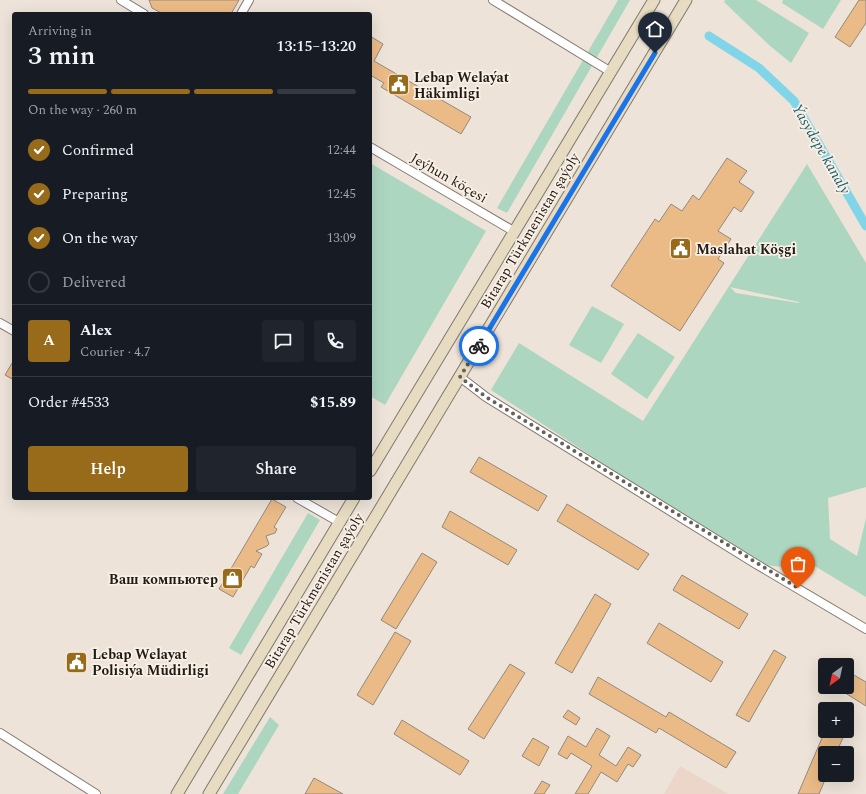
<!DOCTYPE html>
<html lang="en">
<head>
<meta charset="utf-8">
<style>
	:root { --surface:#171b24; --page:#20242c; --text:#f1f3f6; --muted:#9ea1a6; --line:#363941; --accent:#986b1a }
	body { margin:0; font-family:Spectral,serif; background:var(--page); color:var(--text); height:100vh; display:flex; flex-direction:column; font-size:15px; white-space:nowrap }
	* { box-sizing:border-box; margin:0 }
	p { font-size:13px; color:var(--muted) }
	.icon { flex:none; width:22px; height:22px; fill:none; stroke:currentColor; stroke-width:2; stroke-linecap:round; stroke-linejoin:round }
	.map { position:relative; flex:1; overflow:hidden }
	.side { position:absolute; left:12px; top:12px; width:360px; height:488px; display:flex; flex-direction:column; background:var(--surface); border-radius:4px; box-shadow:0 4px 16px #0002 }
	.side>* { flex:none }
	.needle { width:26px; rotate:213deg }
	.buttons { position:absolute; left:818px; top:658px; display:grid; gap:8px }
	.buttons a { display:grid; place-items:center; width:36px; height:36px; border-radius:4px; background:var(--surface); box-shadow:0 4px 16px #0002; font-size:20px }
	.pin { position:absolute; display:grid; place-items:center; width:34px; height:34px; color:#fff; margin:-41px -17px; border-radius:50% 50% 50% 0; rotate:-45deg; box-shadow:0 0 4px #0007 }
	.pin .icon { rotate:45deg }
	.courier { position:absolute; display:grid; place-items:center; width:40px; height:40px; margin:-20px; border:3px solid #1a73e8; border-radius:50%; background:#fff; color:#222; box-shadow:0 1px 5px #0007 }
	.summary em { font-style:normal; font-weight:600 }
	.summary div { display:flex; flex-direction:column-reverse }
	.summary { display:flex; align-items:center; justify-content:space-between; height:68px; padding:0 16px }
	h1 { font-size:26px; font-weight:600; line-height:30px }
	.bar { display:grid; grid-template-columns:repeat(4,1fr); gap:6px 4px; align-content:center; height:48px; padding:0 16px }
	.bar i { height:5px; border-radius:3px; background:var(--line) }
	.bar .active { background:var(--accent) }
	.bar p { grid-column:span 4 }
	.line { display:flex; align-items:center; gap:10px; padding:0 16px; border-top:1px solid var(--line) }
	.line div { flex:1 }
	.round { display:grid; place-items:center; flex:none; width:42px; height:42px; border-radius:4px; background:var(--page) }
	ol { padding:0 16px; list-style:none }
	li { display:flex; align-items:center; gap:12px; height:44px }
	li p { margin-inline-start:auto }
	li .icon { padding:4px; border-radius:50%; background:var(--accent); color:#fff; stroke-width:4 }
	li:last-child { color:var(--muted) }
	li i { width:22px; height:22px; border:2px solid var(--line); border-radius:50% }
	.cta { display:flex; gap:8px; margin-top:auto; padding:8px 16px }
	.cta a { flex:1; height:46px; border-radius:4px; background:var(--accent); color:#fff; font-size:16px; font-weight:600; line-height:46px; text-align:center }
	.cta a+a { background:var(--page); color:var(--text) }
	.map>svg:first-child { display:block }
	.education { fill:#ecd6ca }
	.green { fill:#add6c0; fill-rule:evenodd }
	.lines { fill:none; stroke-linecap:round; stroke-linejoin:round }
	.canal { stroke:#81d5e9; stroke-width:9 }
	.building { fill:#eabb87; stroke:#93897f }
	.street-casing { stroke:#81796e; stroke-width:10 }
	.secondary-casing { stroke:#81796e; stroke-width:13 }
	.street { stroke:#fff; stroke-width:8 }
	.secondary { stroke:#e7dcc2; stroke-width:11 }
	.done { stroke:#66615b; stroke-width:4; stroke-dasharray:0 7.2 }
	.route { stroke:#1a73e8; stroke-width:5 }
	.labels { text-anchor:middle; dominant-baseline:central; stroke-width:3.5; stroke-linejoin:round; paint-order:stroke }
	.poi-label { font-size:14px; font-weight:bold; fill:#1e1b17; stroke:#faf0e5; text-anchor:start }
	.street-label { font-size:14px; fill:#1e1b17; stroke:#faf0e5 }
	.water-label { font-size:15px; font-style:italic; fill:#1b606e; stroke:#faf0e5 }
</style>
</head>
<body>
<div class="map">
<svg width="866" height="794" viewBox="0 0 866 794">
	<rect width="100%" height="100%" fill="#ede3d8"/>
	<!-- education -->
	<path class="education" d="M680 766 728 794H664Z"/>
	<!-- green -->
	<path class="green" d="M618 0H630L507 213 497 208Z
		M725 0H756L809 33 791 63 769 45 724 2Z
		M783 0H841L823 29 782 3Z
		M370 163 486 231 385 405 370 396Z
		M807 164 866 263V487L828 498 830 539 857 556 866 518V597L813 565 802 569 756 564 491 390 519 343 643 421ZM730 287 799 302V303L736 293Z
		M592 306 624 324 601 363 569 345Z
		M638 333 675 357 647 399 611 374Z
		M308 513 320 520 241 655 229 648Z
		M270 717 279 725 238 794H223Z"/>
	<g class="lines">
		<!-- canal -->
		<path class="canal" d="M709 36 759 68 794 101 866 226"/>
	</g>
	<!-- building -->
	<path class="building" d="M149 0H239L231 14H163L152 8Z
		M859 0H866V23L850 47 835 37Z
		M370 36 383 44 374 61 471 117 461 134 381 87 384 83 370 75Z
		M727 158 747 171 739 182 754 192 741 212 734 207 718 231 731 239 718 259 724 263 680 331 611 286 655 219 659 222 671 204 682 211 693 195 699 200Z
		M14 360V380L5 375Z
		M479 457 547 496 538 511 470 472Z
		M272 499 286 507 274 527 277 529 275 533 266 536 269 544 267 546 256 551 262 554 254 568 251 566 233 597 219 589Z
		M567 504 649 554 638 570 557 521Z
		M450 511 517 550 508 565 442 527Z
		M422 553 437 562 396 629 381 620Z
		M682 575 748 614 739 629 673 590Z
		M595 594 611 604 572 673 555 663Z
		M659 623 723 662 711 682 647 643Z
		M395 632 411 641 373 705 357 695Z
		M774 650 786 657 749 722 736 715Z
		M510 664 525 673 484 739 468 729Z
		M852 674 866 682V706L842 691 844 687H847V682Z
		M598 677 666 717 669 712 736 752 726 768 659 728 656 733 589 694Z
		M568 710 580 718 576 725 563 717Z
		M402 720 469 761 460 775 394 734Z
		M597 728 610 736 599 755 616 766 628 747 641 755 633 767 628 764 617 782 601 772 588 794H575L592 766 571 753 567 759 558 754 568 736 586 747Z
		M825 731H846L836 753H825V775H827L819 794H798Z
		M533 738 549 747 539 766 522 756Z
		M314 778 343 794H305Z
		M542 781 550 785 544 794H534Z"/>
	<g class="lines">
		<defs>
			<path id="street" d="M121 0 144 14
				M493 0 611 72
				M241 14 249 0
				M370 147 515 232
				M0 323 14 331
				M460 377 486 397 756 564 866 629
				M297 498 339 522
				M0 733 96 794"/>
			<path id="secondary" d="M370 471 654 0
				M177 794 354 498
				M209 794 686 0"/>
		</defs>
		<!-- street casing -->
		<use href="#street" class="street-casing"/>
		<!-- secondary casing -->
		<use href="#secondary" class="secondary-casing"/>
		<!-- street -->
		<use href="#street" class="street"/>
		<!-- secondary -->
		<use href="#secondary" class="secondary"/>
	</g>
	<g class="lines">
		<!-- done -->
		<path class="done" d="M479 346 460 377 486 397 798 588"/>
		<!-- route -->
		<path class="route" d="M479 346 655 53"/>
	</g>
	<!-- icons -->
	<defs>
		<symbol id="civic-square" viewBox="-11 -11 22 22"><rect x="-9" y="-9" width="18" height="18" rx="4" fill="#986b1a" stroke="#faf0e5"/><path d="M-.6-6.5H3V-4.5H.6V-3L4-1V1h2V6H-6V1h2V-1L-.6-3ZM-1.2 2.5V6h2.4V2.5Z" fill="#fff"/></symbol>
		<symbol id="shop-square" viewBox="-11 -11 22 22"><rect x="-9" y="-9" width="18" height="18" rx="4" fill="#986b1a" stroke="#faf0e5"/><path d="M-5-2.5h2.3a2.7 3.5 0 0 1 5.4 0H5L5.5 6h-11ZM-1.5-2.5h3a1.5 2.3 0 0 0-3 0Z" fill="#fff"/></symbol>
	</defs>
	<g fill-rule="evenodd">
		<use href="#civic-square" x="386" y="72" width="25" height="25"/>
		<use href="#civic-square" x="668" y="236" width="25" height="25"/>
		<use href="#shop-square" x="220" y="566" width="25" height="25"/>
		<use href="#civic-square" x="64" y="650" width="25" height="25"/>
	</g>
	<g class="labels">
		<!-- poi labels -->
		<g class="poi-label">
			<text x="414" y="77">Lebap Welaýat<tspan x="414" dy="16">Häkimligi</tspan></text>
			<text x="696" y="249">Maslahat Köşgi</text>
			<text x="218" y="579" text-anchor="end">Ваш компьютер</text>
			<text x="92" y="654">Lebap Welayat<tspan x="92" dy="16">Polisiýa Müdirligi</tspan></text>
		</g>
		<!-- street labels -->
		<g class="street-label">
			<text transform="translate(449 178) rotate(30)">Jeýhun köçesi</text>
			<text transform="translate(530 231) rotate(-59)">Bitarap Türkmenistan şaýoly</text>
			<text transform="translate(314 591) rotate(-59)">Bitarap Türkmenistan şaýoly</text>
		</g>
		<!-- water labels -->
		<g class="water-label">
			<text transform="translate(821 149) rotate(60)">Ýasydepe kanaly</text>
		</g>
	</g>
</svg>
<div class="buttons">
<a><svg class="needle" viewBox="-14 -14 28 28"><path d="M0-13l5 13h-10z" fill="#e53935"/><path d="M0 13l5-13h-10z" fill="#9ea1a6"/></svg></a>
<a>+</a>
<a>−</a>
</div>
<div class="pin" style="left:798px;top:588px;background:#ea580c"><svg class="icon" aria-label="bag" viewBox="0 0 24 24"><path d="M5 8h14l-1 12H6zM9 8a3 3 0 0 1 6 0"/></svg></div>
<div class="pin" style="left:655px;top:53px;background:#1f2937"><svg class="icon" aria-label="home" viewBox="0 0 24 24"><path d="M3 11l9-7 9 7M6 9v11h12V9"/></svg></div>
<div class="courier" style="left:479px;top:346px"><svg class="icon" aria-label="bike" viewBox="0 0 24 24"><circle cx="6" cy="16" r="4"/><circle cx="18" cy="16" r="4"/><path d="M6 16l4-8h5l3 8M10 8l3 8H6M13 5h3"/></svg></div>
<section class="side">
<div class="summary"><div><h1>3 min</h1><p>Arriving in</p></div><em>13:15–13:20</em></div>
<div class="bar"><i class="active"></i><i class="active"></i><i class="active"></i><i></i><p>On the way · 260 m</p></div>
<ol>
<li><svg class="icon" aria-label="check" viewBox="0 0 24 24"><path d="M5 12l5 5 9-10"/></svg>Confirmed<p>12:44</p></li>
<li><svg class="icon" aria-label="check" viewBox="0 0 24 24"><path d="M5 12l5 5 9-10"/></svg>Preparing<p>12:45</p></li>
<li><svg class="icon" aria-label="check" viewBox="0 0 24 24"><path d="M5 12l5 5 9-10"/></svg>On the way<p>13:09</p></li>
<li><i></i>Delivered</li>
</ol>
<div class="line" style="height:72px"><b class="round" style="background:var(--accent);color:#fff">A</b><div><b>Alex</b><p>Courier · 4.7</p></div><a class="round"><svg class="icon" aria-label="chat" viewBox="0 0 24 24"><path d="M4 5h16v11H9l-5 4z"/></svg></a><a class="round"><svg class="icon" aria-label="phone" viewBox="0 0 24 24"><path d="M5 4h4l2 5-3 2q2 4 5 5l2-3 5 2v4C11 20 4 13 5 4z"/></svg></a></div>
<div class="line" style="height:52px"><div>Order #4533</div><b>$15.89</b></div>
<div class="cta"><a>Help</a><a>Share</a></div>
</section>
</div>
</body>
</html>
